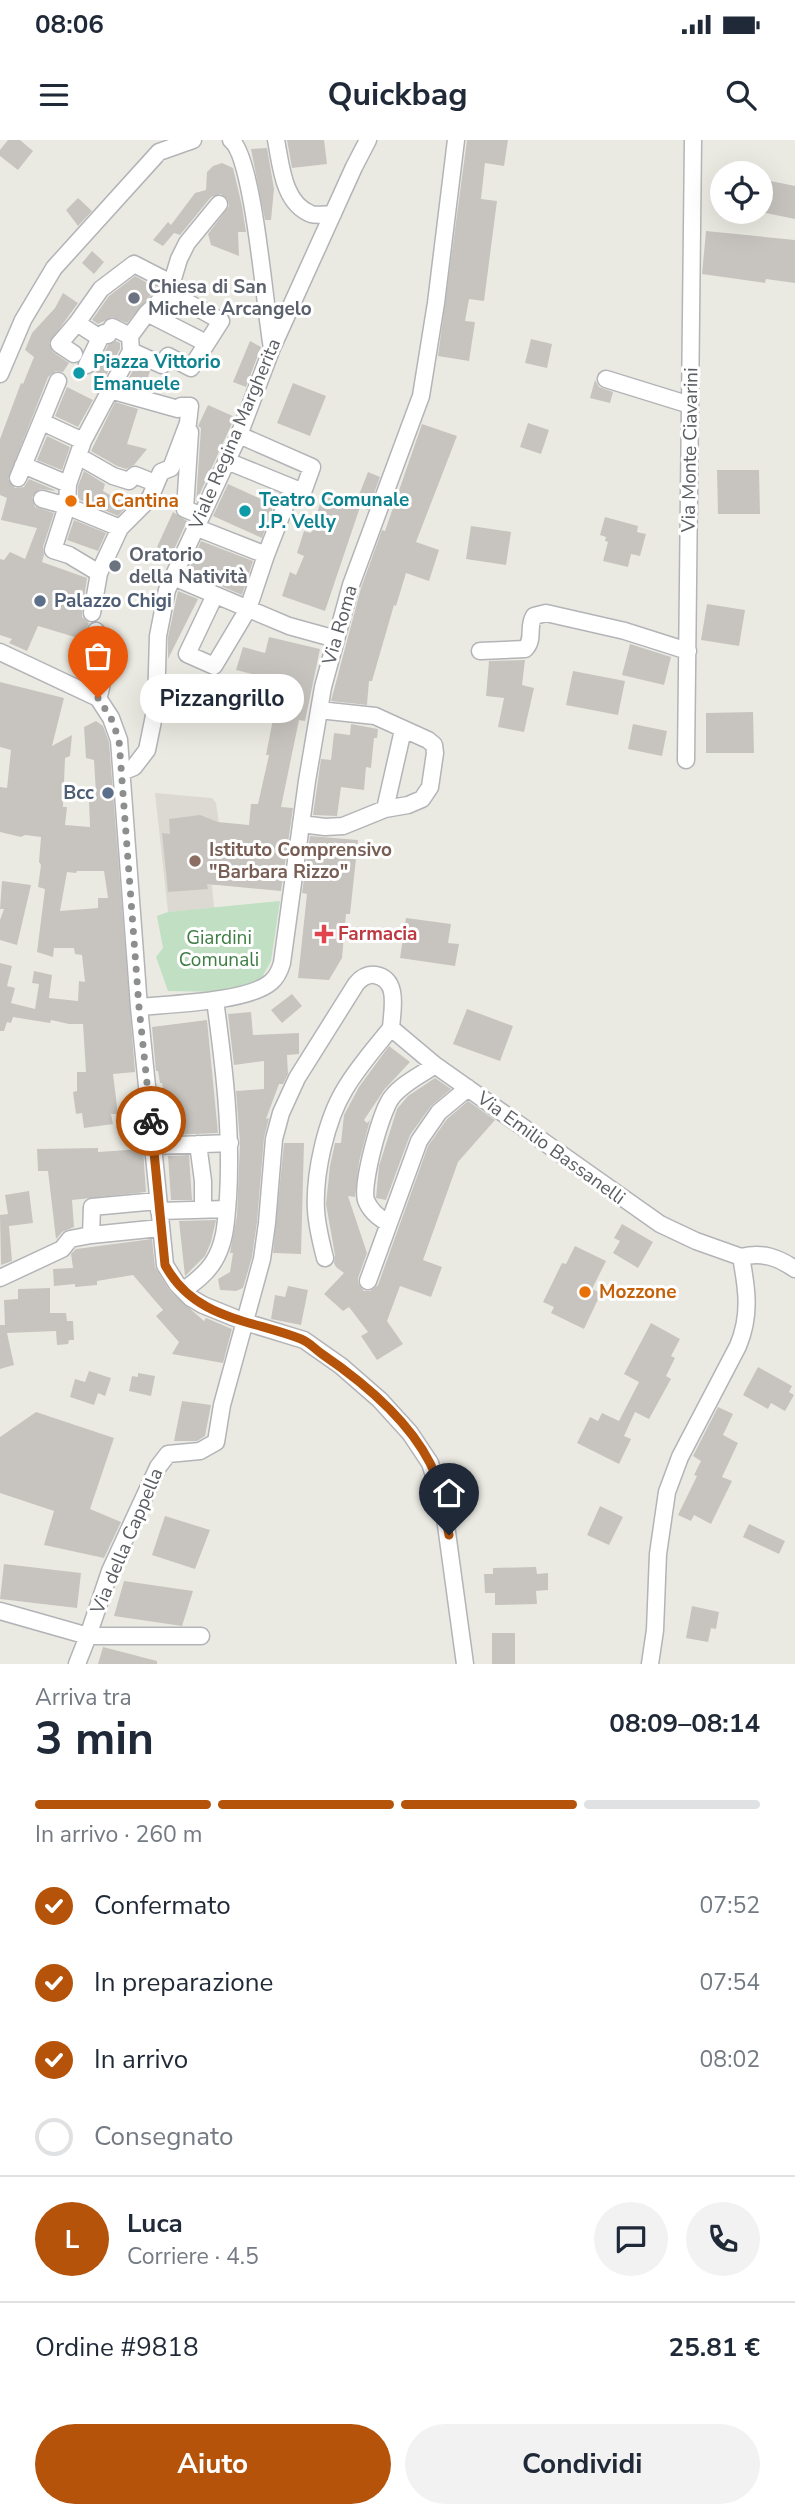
<!DOCTYPE html>
<html lang="it">
<head>
<meta charset="utf-8">
<style>
	:root { --surface:#fff; --page:#f2f2f3; --text:#1f2937; --muted:#747a83; --line:#e0e1e3; --accent:#b45309 }
	body { margin:0; font-family:"Nunito Sans",sans-serif; background:var(--page); color:var(--text); height:100vh; display:flex; flex-direction:column; font-size:26px; white-space:nowrap }
	* { box-sizing:border-box; margin:0 }
	p { font-size:23px; color:var(--muted) }
	.icon { flex:none; width:38px; height:38px; fill:none; stroke:currentColor; stroke-width:2; stroke-linecap:round; stroke-linejoin:round }
	.map { position:relative; height:1524px; overflow:hidden }
	.drawer { display:flex; flex-direction:column; background:var(--surface); flex:1 }
	.drawer>* { flex:none }
	.buttons { position:absolute; left:710px; top:21px; display:grid; gap:14px }
	.buttons a { display:grid; place-items:center; width:63px; height:63px; border-radius:50%; background:var(--surface); box-shadow:0 7px 28px #0002; font-size:35px }
	.pin { position:absolute; display:grid; place-items:center; width:60px; height:60px; color:#fff; margin:-72px -30px; border-radius:50% 50% 50% 0; rotate:-45deg; box-shadow:0 0 7px #0007 }
	.pin .icon { rotate:45deg }
	.courier { position:absolute; display:grid; place-items:center; width:70px; height:70px; margin:-35px; border:5px solid #b45309; border-radius:50%; background:#fff; color:#222; box-shadow:0 2px 9px #0007 }
	.bubble { position:absolute; height:49px; border-radius:24px; background:var(--surface); box-shadow:0 7px 28px #0002; font-size:23px; font-weight:700; line-height:49px; text-align:center }
	.head em { font-style:normal; font-weight:700 }
	.head div { display:flex; flex-direction:column-reverse }
	.head { display:flex; align-items:center; justify-content:space-between; height:119px; padding:0 35px }
	h1 { font-size:46px; font-weight:700; line-height:52px }
	.bar { display:grid; grid-template-columns:repeat(4,1fr); gap:10px 7px; align-content:center; height:84px; padding:0 35px }
	.bar i { height:9px; border-radius:5px; background:var(--line) }
	.bar .current { background:var(--accent) }
	.bar p { grid-column:span 4 }
	.line { display:flex; align-items:center; gap:18px; padding:0 35px; border-top:2px solid var(--line) }
	.line div { flex:1 }
	.round { display:grid; place-items:center; flex:none; width:74px; height:74px; border-radius:37px; background:var(--page) }
	ol { padding:0 35px; list-style:none }
	li { display:flex; align-items:center; gap:21px; height:77px }
	li p { margin-inline-start:auto }
	li .icon { padding:7px; border-radius:50%; background:var(--accent); color:#fff; stroke-width:4 }
	li:last-child { color:var(--muted) }
	li i { width:38px; height:38px; border:4px solid var(--line); border-radius:50% }
	.primary-button { display:flex; gap:14px; margin-top:auto; padding:14px 35px }
	.primary-button a { flex:1; height:80px; border-radius:42px; background:var(--accent); color:#fff; font-size:28px; font-weight:700; line-height:80px; text-align:center }
	.primary-button a+a { background:var(--page); color:var(--text) }
	.status { display:flex; justify-content:space-between; align-items:center; height:49px; padding:0 35px; background:var(--surface); direction:ltr }
	.status svg { height:19px; fill:currentColor }
	header { display:flex; justify-content:space-between; align-items:center; height:91px; padding:0 35px; background:var(--surface); font-size:32px; font-weight:700 }
	.map>svg:first-child { display:block }
	.education { fill:#dbd9d1 }
	.green { fill:#c1e0c3 }
	.building { fill:#c7c4bf; fill-rule:evenodd }
	.lines { fill:none; stroke-linecap:round; stroke-linejoin:round }
	.minor-casing { stroke:#b3b4b8; stroke-width:19 }
	.minor { stroke:#fff; stroke-width:16 }
	.done { stroke:#8d8e8e; stroke-width:7; stroke-dasharray:0 12.6 }
	.route { stroke:#b45309; stroke-width:9 }
	.worship-dot { fill:#6b7280; stroke:#fff; stroke-width:2.5 }
	.culture-dot { fill:#0f9aa8; stroke:#fff; stroke-width:2.5 }
	.food-dot { fill:#e8710a; stroke:#fff; stroke-width:2.5 }
	.service-dot { fill:#5c6f8a; stroke:#fff; stroke-width:2.5 }
	.education-dot { fill:#8d6e63; stroke:#fff; stroke-width:2.5 }
	.health-dot { fill:#e0444e; stroke:#fff; stroke-width:2.5 }
	.labels { text-anchor:middle; dominant-baseline:central; stroke-width:6; stroke-linejoin:round; paint-order:stroke }
	.worship-label { font-size:19px; font-weight:bold; fill:#5b616d; stroke:#fff; text-anchor:start }
	.culture-label { font-size:19px; font-weight:bold; fill:#0d838f; stroke:#fff; text-anchor:start }
	.street-label { font-size:19px; fill:#5a5d61; stroke:#fff }
	.food-label { font-size:19px; font-weight:bold; fill:#c56008; stroke:#fff; text-anchor:start }
	.service-label { font-size:19px; font-weight:bold; fill:#4e5e75; stroke:#fff; text-anchor:start }
	.education-label { font-size:19px; font-weight:bold; fill:#785e54; stroke:#fff; text-anchor:start }
	.health-label { font-size:19px; font-weight:bold; fill:#be3a42; stroke:#fff; text-anchor:start }
	.park-label { font-size:19px; fill:#3e7d43; stroke:#fff }
</style>
</head>
<body>
<div class="status"><b>08:06</b><svg viewBox="0 0 49 12"><path d="M0 12V9h3v3zM5 12V6h3v6zM10 12V3h3v9zM15 12V0h3v12zM26 1h20v11H26zM47 4h2v5h-2z"/></svg></div>
<header><svg class="icon" aria-label="menu" viewBox="0 0 24 24"><path d="M4 6h16M4 12h16M4 18h16"/></svg>Quickbag<svg class="icon" aria-label="search" viewBox="0 0 24 24"><circle cx="10" cy="10" r="6"/><path d="M15 15l6 6"/></svg></header>
<div class="map">
<svg width="795" height="1524" viewBox="0 0 795 1524">
	<rect width="100%" height="100%" fill="#ebeae2"/>
	<!-- education -->
	<path class="education" d="M155 653 212 658 216 663 221 697 224 745H212L214 768 168 772Z"/>
	<!-- green -->
	<path class="green" d="M280 761 271 821 261 839 222 852 168 851 156 817 163 808 157 776 168 772Z"/>
	<!-- building -->
	<path class="building" d="M8 0H20L33 11 18 30 0 16V10Z
		M287 0H324L327 24 292 28Z
		M467 0H508L504 26 485 23 481 59 497 61 484 161 469 159 465 181 475 182 469 221 438 216Z
		M267 8 274 49 271 80H265L251 9Z
		M222 23 233 28 242 66 246 92H238L239 116 211 105 208 94 229 66 228 60 221 54 211 57 180 95 174 93 163 106 153 100 168 82 171 85 195 53 206 50 207 32 213 26Z
		M761 39 795 46V79L761 72Z
		M78 58 92 71 78 86 66 70Z
		M706 91 795 100V143L766 139 765 143 702 134Z
		M92 111 104 122 94 134 82 123Z
		M135 136 157 148 127 183 112 177 98 184 92 180 109 156Z
		M63 153 78 163 49 203 53 212 69 223 63 232 56 231 48 237 8 339 15 348 24 347 29 339 57 351 40 349 32 357 35 367 54 373 43 407 44 415 42 422 87 438 82 472V477L89 483 86 489 87 498 82 502 78 498 38 486 27 511 9 503 12 499 0 495V419L4 420 10 412 25 419 37 388 1 380 7 358 0 355V299L21 243 23 244 34 217 25 210 32 193 55 168Z
		M531 199 552 204 547 228 525 223Z
		M116 201 120 203V209L104 239 95 231 108 205Z
		M250 201 261 207 246 247 233 242Z
		M136 225 150 231 144 249 126 243Z
		M595 240 599 247 613 252 610 263 590 258Z
		M293 243 326 256 310 296 277 283Z
		M67 247 93 260 78 287 55 276Z
		M115 262 138 269 127 304 147 309 134 325 126 329 117 326 91 311Z
		M208 265 235 277 196 362 201 288 198 286Z
		M528 283 549 290 541 314 520 307Z
		M422 284 457 296 416 402 439 410 429 441 406 433 396 466 394 465 372 541H369L367 565 331 561 361 448 382 390 385 391Z
		M47 296 70 307 62 330 37 320Z
		M717 330H759L760 374H718Z
		M84 331 105 344 103 351 128 365 118 376 78 359V346Z
		M368 332 380 337 368 370 360 367 325 471 282 456 290 432 296 435 304 416 297 413 304 391 311 393 323 354 355 365Z
		M228 344 274 365 262 398 213 376Z
		M173 372 187 381 172 414 157 407Z
		M605 377 638 386 637 392 646 394 640 416 631 414 628 427 603 421 608 402 605 401 606 397 600 395Z
		M74 380 106 393 98 411 67 400Z
		M471 386 511 392 506 425 466 419Z
		M201 401 253 421 242 455 188 432Z
		M178 451 198 459 168 519V497Z
		M707 464 745 470 739 506 701 500Z
		M269 497 320 509 305 581 299 580 281 667 293 668 281 751 207 744 208 749 168 752 162 693 170 694 169 679 200 675 218 682 249 685 251 664H258L269 615H266L274 574 266 573 272 545 258 542 260 536 236 530 243 507 265 513Z
		M630 504 671 517 664 545 622 535Z
		M525 520 522 545 534 548 524 592 498 587 504 558 486 556 489 521Z
		M573 531 625 541 618 575 566 565Z
		M0 542 64 558 52 606 72 595 70 616 65 618 63 667H67L65 685 90 687 89 661H94L93 654 96 653 94 620 86 618 84 587 96 581 103 586 109 602 135 932 113 934 118 974H111L113 984 84 988 82 973 76 974 73 952 77 951V932H86L83 884H69L51 880 50 883 13 877 11 883 7 882 4 891H0V823L12 826 7 846 15 848 11 863 35 869 39 844 32 843 34 831 52 835 49 858 78 861 79 841 85 842 82 815 75 814 74 808H54L53 817 37 812 45 749 38 747 41 725 39 722 41 697 25 695 21 697 0 692V647L7 648 11 610 0 607ZM77 731H104L108 758H98V768L60 771 67 732 76 733Z
		M753 572 754 613H706V573Z
		M351 584 378 589 377 598H374L371 628 366 627 364 650 341 647 337 676 313 675 321 619 331 620 334 593 350 595Z
		M633 584 667 591 662 616 628 609Z
		M310 696 358 700 350 774H346L342 818 329 840 298 838 307 754 302 753Z
		M2 741 31 745 17 805 0 800V780L4 769H0Z
		M406 778 451 784 448 803 459 804 455 826 400 818Z
		M292 854 302 866 282 883 271 870Z
		M467 869 513 886 500 921 453 904Z
		M251 872 253 895 299 893V914L287 915 288 934 283 944H279L266 979 269 978 264 998 257 1082 252 1117 243 1148 236 1151 220 1150 218 1139 230 1132 233 1113H230L237 1075 240 1003 236 951 264 949V921L234 925 228 874Z
		M207 880 218 993 171 995 169 971 166 972 162 943H160L158 931H156L152 887Z
		M389 906 410 922 384 950 364 980 367 983 370 980 359 1022 355 1057 348 1056 367 1113 358 1138V1143L364 1151H370L378 1145 428 1006 447 979 468 961 495 980 458 1022 423 1120 442 1127 431 1157 400 1146 387 1181 403 1204 377 1220 361 1196 368 1192 349 1167 343 1171 324 1154 344 1133 336 1127 334 1123 335 1115 326 1064 330 1026 335 1003H341L344 975 359 947Z
		M435 938 451 949 431 966 410 995 386 1060 376 1058 379 1026 397 969 408 956Z
		M284 1003H304L301 1114 273 1113Z
		M98 1008V1012L143 1009 146 1052 72 1060 74 1087 62 1092 56 1099 48 1031H38L37 1009Z
		M189 1015 192 1060H171L168 1016Z
		M29 1051 33 1083 9 1086 12 1121 1 1125 0 1075 8 1074 5 1055Z
		M216 1080 211 1102 205 1116 185 1136 179 1081Z
		M622 1084 653 1102 638 1128 613 1113 620 1101 614 1098Z
		M152 1099 155 1127 170 1151 204 1181 206 1178 232 1189 223 1223 172 1214 179 1202 156 1176 163 1170 133 1135 97 1141V1145L75 1147V1144L54 1146 53 1129 73 1128 71 1114 76 1109Z
		M575 1106 606 1121 592 1149 601 1153 584 1189 551 1173 554 1167 543 1162 562 1123 566 1124Z
		M288 1146 308 1150 301 1185 271 1179 275 1155 285 1157Z
		M50 1148V1173H66L67 1181H73L74 1200H69L68 1204 57 1205 56 1191 7 1193 14 1225 0 1229V1185H5L4 1160 18 1159V1149Z
		M651 1183 680 1199 671 1216 675 1218 666 1236 671 1239 649 1279 635 1272 624 1296 631 1299 619 1324 577 1303 590 1277 598 1281 602 1273 619 1281 639 1242 624 1234Z
		M758 1227 792 1246 789 1252 794 1255 785 1271 771 1263 768 1269 743 1255Z
		M89 1231 111 1238 105 1256 98 1253 94 1265 70 1257 75 1239 85 1242Z
		M138 1233 155 1236 151 1256 129 1251 132 1236 138 1237Z
		M182 1261 211 1265 205 1296 197 1301H174Z
		M718 1267 733 1274 723 1295 738 1303 722 1337 732 1341 711 1384 694 1375 691 1381 678 1375 697 1336 694 1335 701 1321 693 1316Z
		M36 1272 114 1298 90 1369 121 1382 104 1418 44 1405 54 1371 0 1353V1297Z
		M600 1366 623 1377 609 1405 587 1395Z
		M165 1376 210 1390 195 1429 152 1415Z
		M749 1384 785 1401 779 1414 743 1397Z
		M4 1424 81 1433 77 1468 0 1459Z
		M536 1427 537 1434 548 1433V1450L536 1451 537 1464 495 1465V1453H485L484 1434H493V1428Z
		M124 1441 193 1451 182 1486 114 1476Z
		M692 1466 719 1472 716 1489 711 1488 708 1502 686 1498Z
		M492 1493H515V1524H492Z
		M103 1507 157 1521V1524H98Z"/>
	<g class="lines">
		<defs>
			<path id="minor" d="M231 0C254 18 265 171 272 208
				M276 0C281 25 283 63 311 74 317 76 326 74 333 74
				M147 173 206 203
				M77 183 101 149 134 124 173 144
				M131 211 162 225 168 216 191 228 221 181 169 152
				M74 214 59 204 77 183 100 198 104 193 108 195 112 187 130 196
				M87 225 100 198
				M0 234 23 180 54 128 159 12 193 0
				M606 239 690 265
				M42 282 83 301
				M190 292 185 369 200 375
				M78 316 113 336 129 341 135 335 155 343
				M227 321 303 352 312 327 239 295
				M23 325 68 344
				M18 338 58 241
				M42 359 67 366 120 388
				M195 387 266 415 248 469 214 526 187 514 215 455
				M266 415 292 348
				M99 433 120 388 150 358 161 332 171 328 188 283 190 266H181L178 269 110 250
				M173 437 289 486 336 499
				M92 473 99 433 69 415 53 410 67 366 68 344 83 301 131 211 130 196 147 173 169 152 179 119 187 103 219 64
				M96 491C101 513 107 535 98 558
				M480 511 525 509C535 499 527 487 534 476L546 473 625 491 688 511
				M0 512 98 558
				M98 558 111 578 119 600 139 867 165 1125 177 1144 191 1158 203 1165 245 1182 304 1200 341 1226 380 1260 410 1293 430 1323 443 1363 465 1524
				M686 620 693 0
				M122 632 134 627 147 610 156 566 158 496 167 450 239 295 272 208 354 27 368 0
				M385 669 403 590
				M301 684 325 687 343 686 385 669 408 665 422 659 430 647 435 613 434 605 428 600 375 576 319 570
				M139 867C170 864 248 862 271 842 277 837 280 830 282 823L307 641 323 547 351 445 421 256 436 163 456 0
				M198 1004 203 1041V1069
				M154 1006 230 1003
				M157 1061 92 1067 91 1095 160 1088
				M159 1071 227 1069
				M388 1083C379 1078 370 1071 366 1060 361 1045 381 970 392 957 403 943 421 935 435 925
				M741 1117C763 1112 777 1117 795 1129
				M325 1118C321 1102 317 1087 316 1070 314 1034 326 980 345 949 358 927 375 908 391 888
				M0 1138 62 1109 70 1099 91 1095
				M368 1141 419 1001 439 972 468 948
				M184 1150C195 1142 207 1133 214 1121 226 1101 226 1080 228 1058 232 991 224 926 215 860
				M0 1471 88 1496 110 1431 158 1327 168 1314 200 1311 216 1302 222 1265 262 1119 267 1083 274 999 281 973 297 938 356 844C361 838 367 834 375 835 400 839 392 871 391 888L435 925 660 1084 696 1101 741 1117C747 1149 751 1175 738 1206L680 1317 667 1352 658 1414 655 1490 650 1524
				M77 1524 88 1496H201"/>
		</defs>
		<!-- minor casing -->
		<use href="#minor" class="minor-casing"/>
		<!-- minor -->
		<use href="#minor" class="minor"/>
	</g>
	<g class="lines">
		<!-- done -->
		<path class="done" d="M98 558 111 578 119 600 139 867 151 981"/>
		<!-- route -->
		<path class="route" d="M151 981 165 1125C194 1179 249 1179 301 1199 309 1202 315 1209 322 1214 363 1242 407 1278 430 1323 441 1345 444 1371 449 1395"/>
	</g>
	<!-- markers -->
	<g class="worship-dot">
		<circle cx="134" cy="158" r="7"/>
		<circle cx="115" cy="426" r="7"/>
	</g>
	<g class="culture-dot">
		<circle cx="79" cy="233" r="7"/>
		<circle cx="245" cy="371" r="7"/>
	</g>
	<g class="food-dot">
		<circle cx="71" cy="361" r="7"/>
		<circle cx="585" cy="1152" r="7"/>
	</g>
	<g class="service-dot">
		<circle cx="40" cy="461" r="7"/>
		<circle cx="108" cy="653" r="7"/>
	</g>
	<circle class="education-dot" cx="195" cy="721" r="7"/>
	<path class="health-dot" d="M320.5 783.5h7v7h7v7h-7v7h-7v-7h-7v-7h7z"/>
	<g class="labels">
		<!-- worship labels -->
		<g class="worship-label">
			<text x="148" y="147">Chiesa di San<tspan x="148" dy="22">Michele Arcangelo</tspan></text>
			<text x="129" y="415">Oratorio<tspan x="129" dy="22">della Natività</tspan></text>
		</g>
		<!-- culture labels -->
		<g class="culture-label">
			<text x="93" y="222">Piazza Vittorio<tspan x="93" dy="22">Emanuele</tspan></text>
			<text x="259" y="360">Teatro Comunale<tspan x="259" dy="22">J.P. Velly</tspan></text>
		</g>
		<!-- street labels -->
		<g class="street-label">
			<text transform="translate(235 294) rotate(-67)">Viale Regina Margherita</text>
			<text transform="translate(690 310) rotate(-89)">Via Monte Ciavarini</text>
			<text transform="translate(340 485) rotate(-74)">Via Roma</text>
			<text transform="translate(551 1008) rotate(36)">Via Emilio Bassanelli</text>
			<text transform="translate(127 1401) rotate(-67)">Via della Cappella</text>
		</g>
		<!-- food labels -->
		<g class="food-label">
			<text x="85" y="361">La Cantina</text>
			<text x="599" y="1152">Mozzone</text>
		</g>
		<!-- service labels -->
		<g class="service-label">
			<text x="54" y="461">Palazzo Chigi</text>
			<text x="94" y="653" text-anchor="end">Bcc</text>
		</g>
		<!-- education labels -->
		<g class="education-label">
			<text x="209" y="710">Istituto Comprensivo<tspan x="209" dy="22">"Barbara Rizzo"</tspan></text>
		</g>
		<!-- health labels -->
		<g class="health-label">
			<text x="338" y="794">Farmacia</text>
		</g>
		<!-- park labels -->
		<g class="park-label">
			<text x="219" y="798">Giardini<tspan x="219" dy="22">Comunali</tspan></text>
		</g>
	</g>
</svg>
<div class="buttons">
<a><svg class="icon" aria-label="locate" viewBox="0 0 24 24"><circle cx="12" cy="12" r="6"/><path d="M12 2v4M12 18v4M2 12h4M18 12h4"/></svg></a>
</div>
<div class="pin" style="left:98px;top:558px;background:#ea580c"><svg class="icon" aria-label="bag" viewBox="0 0 24 24"><path d="M5 8h14l-1 12H6zM9 8a3 3 0 0 1 6 0"/></svg></div>
<div class="pin" style="left:449px;top:1395px;background:#1f2937"><svg class="icon" aria-label="home" viewBox="0 0 24 24"><path d="M3 11l9-7 9 7M6 9v11h12V9"/></svg></div>
<div class="courier" style="left:151px;top:981px"><svg class="icon" aria-label="bike" viewBox="0 0 24 24"><circle cx="6" cy="16" r="4"/><circle cx="18" cy="16" r="4"/><path d="M6 16l4-8h5l3 8M10 8l3 8H6M13 5h3"/></svg></div>
<div class="bubble" style="left:140px;top:534px;width:164px">Pizzangrillo</div>
</div>
<section class="drawer">
<div class="head"><div><h1>3 min</h1><p>Arriva tra</p></div><em>08:09–08:14</em></div>
<div class="bar"><i class="current"></i><i class="current"></i><i class="current"></i><i></i><p>In arrivo · 260 m</p></div>
<ol>
<li><svg class="icon" aria-label="check" viewBox="0 0 24 24"><path d="M5 12l5 5 9-10"/></svg>Confermato<p>07:52</p></li>
<li><svg class="icon" aria-label="check" viewBox="0 0 24 24"><path d="M5 12l5 5 9-10"/></svg>In preparazione<p>07:54</p></li>
<li><svg class="icon" aria-label="check" viewBox="0 0 24 24"><path d="M5 12l5 5 9-10"/></svg>In arrivo<p>08:02</p></li>
<li><i></i>Consegnato</li>
</ol>
<div class="line" style="height:126px"><b class="round" style="background:var(--accent);color:#fff">L</b><div><b>Luca</b><p>Corriere · 4.5</p></div><a class="round"><svg class="icon" aria-label="chat" viewBox="0 0 24 24"><path d="M4 5h16v11H9l-5 4z"/></svg></a><a class="round"><svg class="icon" aria-label="phone" viewBox="0 0 24 24"><path d="M5 4h4l2 5-3 2q2 4 5 5l2-3 5 2v4C11 20 4 13 5 4z"/></svg></a></div>
<div class="line" style="height:91px"><div>Ordine #9818</div><b>25.81 €</b></div>
<div class="primary-button"><a>Aiuto</a><a>Condividi</a></div>
</section>
</body>
</html>
